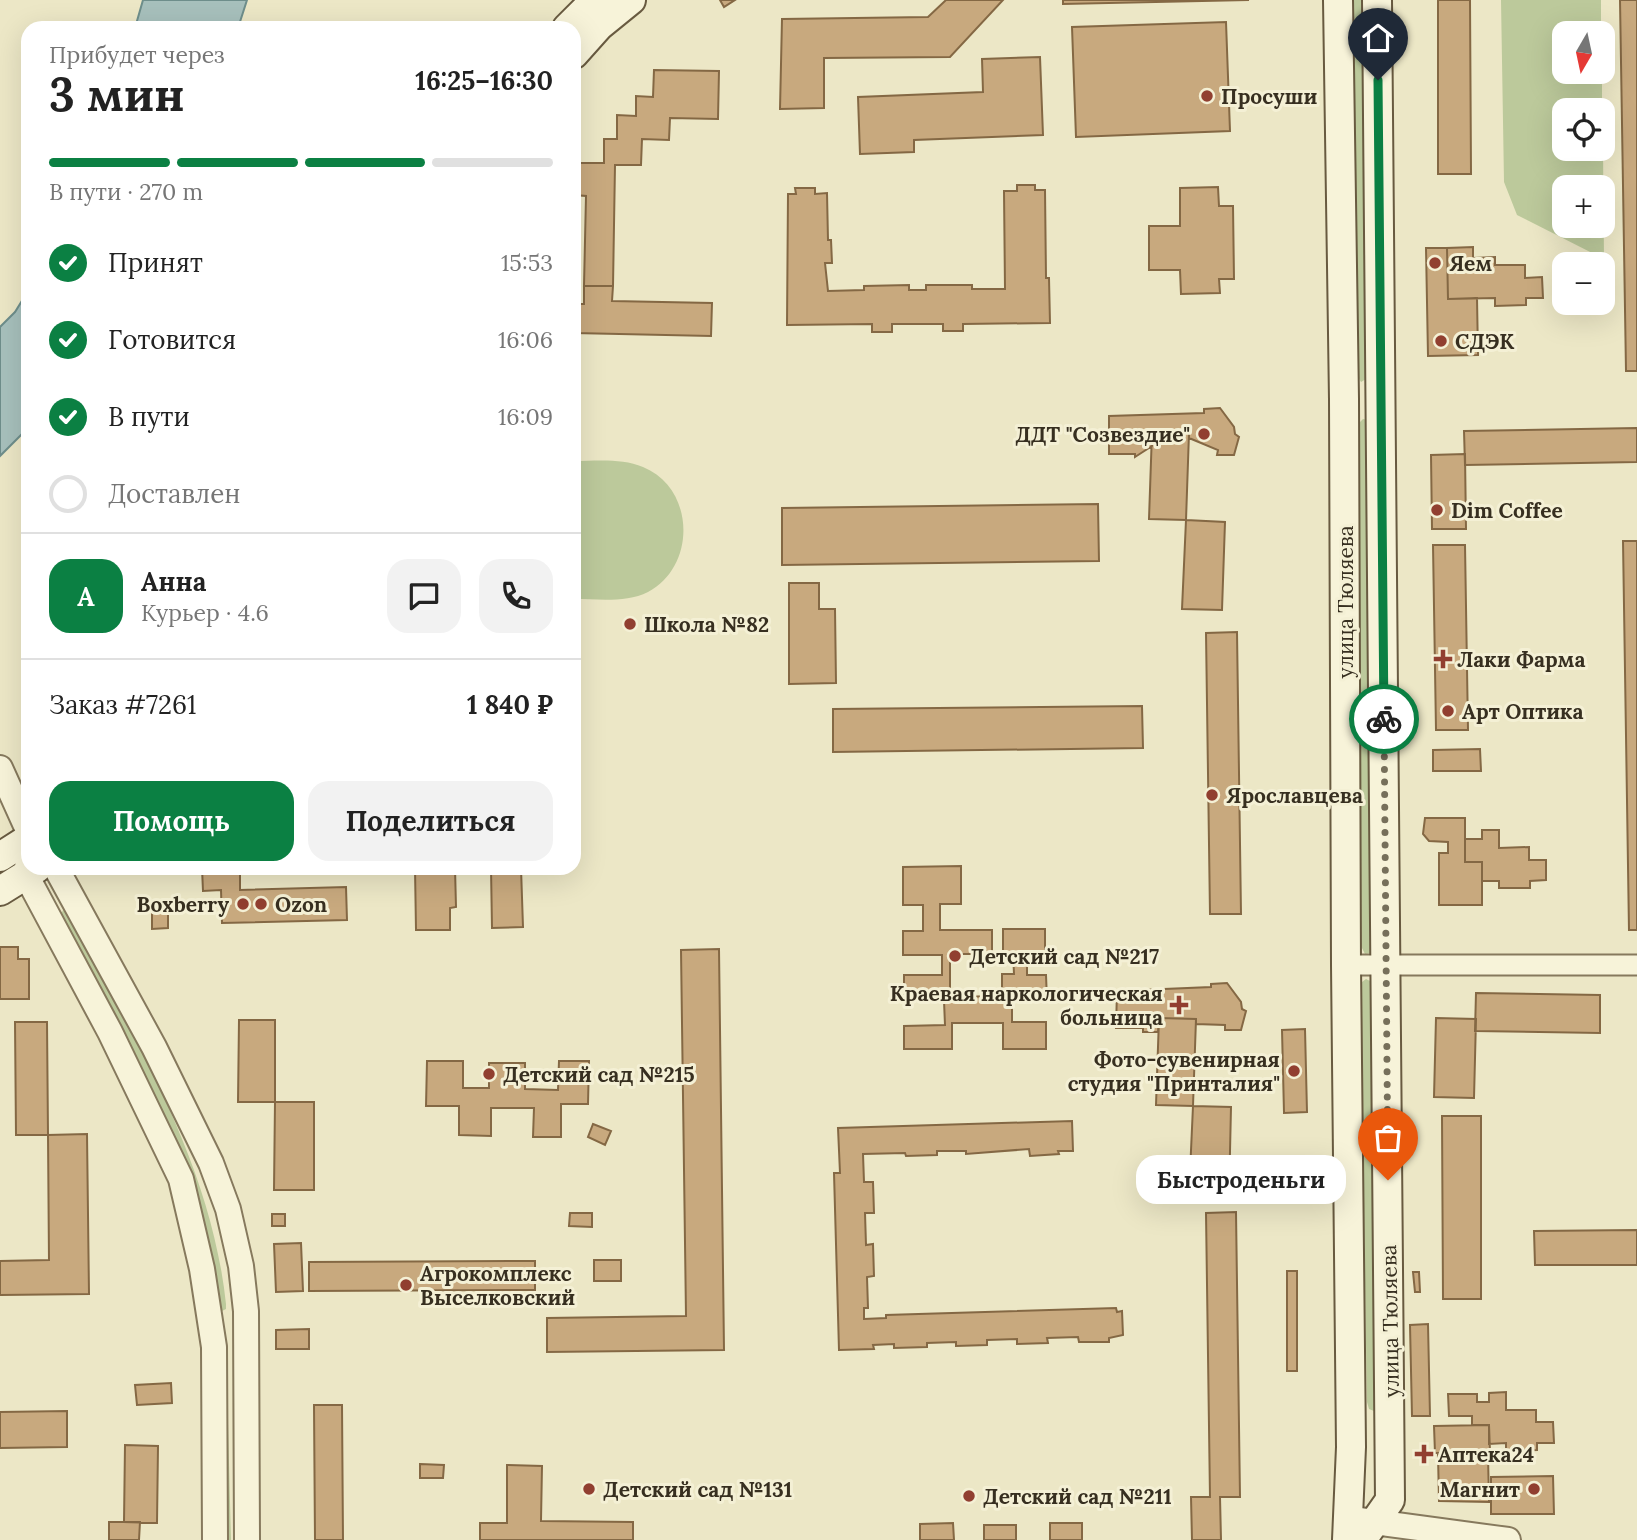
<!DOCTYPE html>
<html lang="ru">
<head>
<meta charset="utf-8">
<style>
	:root { --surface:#fff; --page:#f2f2f2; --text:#222; --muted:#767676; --line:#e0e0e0; --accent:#0b8043 }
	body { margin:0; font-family:Lora,serif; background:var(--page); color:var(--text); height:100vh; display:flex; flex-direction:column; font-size:26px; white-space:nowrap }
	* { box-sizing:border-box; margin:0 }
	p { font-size:23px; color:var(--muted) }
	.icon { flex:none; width:38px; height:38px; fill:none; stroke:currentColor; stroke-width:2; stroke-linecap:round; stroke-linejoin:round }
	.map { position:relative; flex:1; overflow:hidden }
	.sheet { position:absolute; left:21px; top:21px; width:560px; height:854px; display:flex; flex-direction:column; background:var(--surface); border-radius:21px; box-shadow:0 7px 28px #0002 }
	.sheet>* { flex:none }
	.needle { width:46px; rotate:189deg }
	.tools { position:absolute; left:1552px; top:21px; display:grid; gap:14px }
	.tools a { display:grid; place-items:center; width:63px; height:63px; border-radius:14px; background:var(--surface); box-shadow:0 7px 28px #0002; font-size:35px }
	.pin { position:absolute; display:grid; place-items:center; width:60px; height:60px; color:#fff; margin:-72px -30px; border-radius:50% 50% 50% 0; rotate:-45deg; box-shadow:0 0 7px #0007 }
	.pin .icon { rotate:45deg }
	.courier { position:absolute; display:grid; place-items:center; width:70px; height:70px; margin:-35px; border:5px solid #0b8043; border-radius:50%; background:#fff; color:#222; box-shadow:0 2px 9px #0007 }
	.bubble { position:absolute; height:49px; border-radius:21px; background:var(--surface); box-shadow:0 7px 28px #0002; font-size:23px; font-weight:700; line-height:49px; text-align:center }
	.overview em { font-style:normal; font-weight:700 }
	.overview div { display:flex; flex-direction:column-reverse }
	.overview { display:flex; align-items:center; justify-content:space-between; height:119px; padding:0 28px }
	h1 { font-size:46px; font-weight:700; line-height:52px }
	.bar { display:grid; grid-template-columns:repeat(4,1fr); gap:10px 7px; align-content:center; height:84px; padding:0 28px }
	.bar i { height:9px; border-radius:5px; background:var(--line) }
	.bar .current { background:var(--accent) }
	.bar p { grid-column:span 4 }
	.line { display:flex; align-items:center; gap:18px; padding:0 28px; border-top:2px solid var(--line) }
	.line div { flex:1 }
	.round { display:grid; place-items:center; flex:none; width:74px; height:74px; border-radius:21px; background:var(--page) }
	ol { padding:0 28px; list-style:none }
	li { display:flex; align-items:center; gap:21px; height:77px }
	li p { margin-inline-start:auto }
	li .icon { padding:7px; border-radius:50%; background:var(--accent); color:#fff; stroke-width:4 }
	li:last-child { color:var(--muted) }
	li i { width:38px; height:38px; border:4px solid var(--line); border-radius:50% }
	.button { display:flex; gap:14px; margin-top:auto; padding:14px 28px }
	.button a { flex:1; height:80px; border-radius:21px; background:var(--accent); color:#fff; font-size:28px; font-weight:700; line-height:80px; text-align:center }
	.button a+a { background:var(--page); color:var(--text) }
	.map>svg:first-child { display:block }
	.green { fill:#bcc99b; fill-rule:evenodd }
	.water { fill:#a7c0bc; stroke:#6e8e8b; stroke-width:2 }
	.building { fill:#c8a97e; stroke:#846844; stroke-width:2 }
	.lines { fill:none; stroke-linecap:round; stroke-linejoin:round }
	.minor-casing { stroke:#86795d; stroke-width:23 }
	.tertiary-casing { stroke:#86795d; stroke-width:28 }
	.secondary-casing { stroke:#685a40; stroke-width:32 }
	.minor { stroke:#f7f3d9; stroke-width:19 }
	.tertiary { stroke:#f7f3d9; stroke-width:24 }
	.secondary { stroke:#f7f3d9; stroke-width:28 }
	.done { stroke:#766f5a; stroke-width:7; stroke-dasharray:0 12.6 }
	.route { stroke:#0b8043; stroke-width:9 }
	.poi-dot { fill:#913f30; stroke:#f4f0d5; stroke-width:2.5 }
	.labels { text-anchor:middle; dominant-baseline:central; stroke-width:6; stroke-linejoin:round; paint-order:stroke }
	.poi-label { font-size:21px; font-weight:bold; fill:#372f20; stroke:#f4f0d5; text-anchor:start }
	.street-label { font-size:21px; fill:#372f20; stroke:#f4f0d5 }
</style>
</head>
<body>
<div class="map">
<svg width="1637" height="1540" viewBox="0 0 1637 1540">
	<rect width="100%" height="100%" fill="#ece7c6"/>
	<!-- green -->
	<path class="green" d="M1354 0H1365L1364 166 1368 372 1366 379 1361 382 1355 372Z
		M1501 0H1601V33H1564V72H1602V110H1564V149H1603L1604 259 1517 215 1504 182ZM1603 187V226H1564V187Z
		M1363 419 1369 420 1374 949 1370 953 1365 954 1360 944 1357 425Z
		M574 461C596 461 622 458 643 467 695 488 697 566 648 592 626 603 598 599 574 599Z
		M63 910 67 912C133 1035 211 1162 226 1304V1309L222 1311 218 1308 213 1267 60 917Z
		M1366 979 1372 982 1380 1409 1374 1411 1369 1409 1367 1402 1360 989 1362 982Z
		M227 1385 231 1540H222L220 1386Z"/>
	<!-- water -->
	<path class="water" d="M143 0H247L238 28H135Z
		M28 291V428L0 456V327L15 312Z"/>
	<!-- building -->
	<path class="building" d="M720 0H735L724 7Z
		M946 0H1003L950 57 824 58V108L780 109 782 19 928 17Z
		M1063 0H1249L1063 4Z
		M1438 0H1470L1471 174H1438Z
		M1620 0H1637V371H1626Z
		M1226 22 1230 131 1076 137 1072 27Z
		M1040 57 1043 135 914 140V152L860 154 858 97 983 92 982 59Z
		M654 70 719 71 718 119 670 118 669 140 642 139 641 165H615L613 286H584L586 196 574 195V163H604V139H617V115L636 116V96L653 97Z
		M1017 185H1035V190H1045L1046 278H1049L1050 323 963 324V331H943V324H892V332H872V324L787 325 788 194H796L795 188H815V194L827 193 828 240H831L832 263H825L828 291 864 290V286L909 285V290H926V285H972V289H1005L1004 191H1017Z
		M1218 187 1219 206H1233L1234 279H1219L1220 293 1181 294 1180 270H1149V226H1180V188Z
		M1473 247V258L1495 257V265H1525V278L1542 277 1543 298H1526V305L1495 306V298L1448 299 1447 248Z
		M1426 248H1447L1448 299 1477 298 1478 355 1428 356Z
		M584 286H613L612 301 712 303 711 336 574 333V304H584Z
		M1220 408 1234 427 1235 434 1239 437 1234 455H1217L1218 450 1189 438V433L1152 432V446L1135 457V454H1109V416L1204 413V409Z
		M1637 428V462L1465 465 1464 431Z
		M1152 432 1189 433 1186 520 1149 519Z
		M1465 454 1466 529H1432L1431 455Z
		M1098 504 1099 561 782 565V508Z
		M1186 520 1225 522 1222 610 1182 609Z
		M1623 541H1637V930H1629Z
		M1433 545H1465L1468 730H1436Z
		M789 583H819V609H835L836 683 789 684Z
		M1237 632 1241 914H1210L1206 633Z
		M1142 706 1143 748 833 752V709Z
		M1480 749 1481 771H1433V750Z
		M1425 818H1465V862H1482V905H1439V853H1448V842L1429 841 1423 834Z
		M1482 830H1499V848L1529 847V860H1546V880L1530 881V888H1499V881H1482V862H1465V839H1482Z
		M961 866V904H940V930H992V954H950V997L1002 996V974H1014L1013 952H1003V929H1045V951L1027 952V975H1046L1047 1000H1012V1022H1046V1049H1003V1023H952V1049H904V1026L945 1025 944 1001H904V975H942V955H903V931H923V905H903V867Z
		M202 868H240V890L346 887 347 920 222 923 221 890 203 891Z
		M415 868H455L456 907 450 908V930H416Z
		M491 868H521L523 927 492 928Z
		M152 912H168V928L152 929Z
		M0 947H18V959H29V999H0Z
		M719 949 724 1350 547 1352V1318L686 1316 681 950Z
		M1227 983 1241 1002 1242 1009 1246 1011 1241 1030H1225V1025L1196 1024V1019L1159 1018 1158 1032H1143V1028H1116L1117 991 1211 987V984Z
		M1476 993 1600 995V1033L1475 1031Z
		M1159 1018 1196 1019 1193 1106 1156 1105Z
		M1436 1018 1476 1019 1474 1098 1434 1097Z
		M239 1020H275V1102H238Z
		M15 1022H47L48 1135H16Z
		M1305 1029 1307 1112 1284 1113 1282 1030Z
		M427 1061H463V1088H489V1063H525V1089L558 1090 559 1061H589L588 1104H561V1137H533L534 1108H491V1136L459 1135V1106H426Z
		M275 1102H314V1190H274Z
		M1193 1106 1231 1107 1229 1196 1189 1195Z
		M1442 1116H1481V1299H1443Z
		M1072 1121 1073 1151H1058L1059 1154 1030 1156 1029 1149 966 1154V1151H937V1155L906 1156 905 1153 863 1154 864 1182H873L874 1213H865L866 1245 873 1244 874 1276 867 1277 868 1308H864V1319L886 1318V1315L1116 1308 1117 1312 1122 1311 1123 1335 1109 1338V1342H1079L1078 1337 1047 1338 1048 1343 1017 1344V1339L987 1340V1345L956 1346V1342L927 1343V1347L894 1348V1344L873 1345 874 1349 839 1350 834 1173H840L838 1128Z
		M593 1124 611 1131 605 1145 588 1137Z
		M87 1134 89 1294 0 1295V1261L49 1260 48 1135Z
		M1236 1212 1240 1497H1220L1221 1540H1192L1191 1497H1210L1206 1213Z
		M570 1213H592V1227L569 1226Z
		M272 1214H285V1226H272Z
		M1637 1230V1265H1535L1534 1231Z
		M301 1243 303 1291 276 1292 274 1244Z
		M594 1260H621V1281H594Z
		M535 1261V1290L309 1291V1262Z
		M1287 1271H1297V1371H1287Z
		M1413 1272H1419L1420 1292H1415Z
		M1428 1324 1430 1416H1412L1410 1325Z
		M309 1329V1349H276V1330Z
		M171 1383 172 1403 137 1405 135 1385Z
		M1506 1392V1410H1536V1422H1553L1554 1443H1537V1450L1506 1451V1443L1489 1444V1425H1472V1416H1449L1448 1394H1477V1402H1489V1393Z
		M314 1405H342L343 1540H315Z
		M67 1411V1447L0 1448V1412Z
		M1489 1425 1490 1452 1435 1453 1434 1426Z
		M125 1445 158 1446 157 1523 124 1522Z
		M1438 1455H1488L1489 1502 1439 1501Z
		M420 1464 444 1465 443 1478H420Z
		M507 1465 542 1466 541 1521 633 1522V1540H480V1523H507Z
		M1553 1476 1554 1514H1491V1477Z
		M109 1522H140L139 1540H109Z
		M953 1523 954 1540H920V1524Z
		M1050 1523H1082V1540H1050Z
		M984 1525H1016V1540H984Z"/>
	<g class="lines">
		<defs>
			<path id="minor" d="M1346 965H1637"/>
			<path id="tertiary" d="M0 768 28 830
				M28 861 26 875 110 1032 181 1179 202 1269 214 1347 215 1540
				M56 868 154 1047 211 1163 228 1209 241 1266 246 1311 247 1540
				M1359 1520 1508 1540"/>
			<path id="secondary" d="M1338 0 1344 399 1346 965 1351 1447 1347 1540
				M567 28 595 0
				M574 54 599 26 631 0
				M0 857 28 839
				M0 891 37 868
				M1362 1540 1390 1500 1377 0"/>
		</defs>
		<!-- minor casing -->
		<use href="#minor" class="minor-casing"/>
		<!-- tertiary casing -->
		<use href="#tertiary" class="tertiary-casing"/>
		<!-- secondary casing -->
		<use href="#secondary" class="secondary-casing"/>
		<!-- minor -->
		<use href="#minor" class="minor"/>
		<!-- tertiary -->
		<use href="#tertiary" class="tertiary"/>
		<!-- secondary -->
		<use href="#secondary" class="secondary"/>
	</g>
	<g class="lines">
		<!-- done -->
		<path class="done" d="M1384 719 1388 1180"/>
		<!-- route -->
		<path class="route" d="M1378 80 1384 719"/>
	</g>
	<!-- markers -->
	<g class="poi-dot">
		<circle cx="1207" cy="96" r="7"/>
		<circle cx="1435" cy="263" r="7"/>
		<circle cx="1441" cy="341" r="7"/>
		<circle cx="1204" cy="434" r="7"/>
		<circle cx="1437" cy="510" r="7"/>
		<circle cx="630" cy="624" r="7"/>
		<path d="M1439.5 648.5h7v7h7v7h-7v7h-7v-7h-7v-7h7z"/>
		<circle cx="1448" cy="711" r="7"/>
		<circle cx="1212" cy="795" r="7"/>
		<circle cx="243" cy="904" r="7"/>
		<circle cx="261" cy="904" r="7"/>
		<circle cx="955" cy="956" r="7"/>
		<path d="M1175.5 994.5h7v7h7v7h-7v7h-7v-7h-7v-7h7z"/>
		<circle cx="1294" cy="1071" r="7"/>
		<circle cx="489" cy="1074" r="7"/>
		<circle cx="406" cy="1285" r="7"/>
		<path d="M1420.5 1443.5h7v7h7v7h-7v7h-7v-7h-7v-7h7z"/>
		<circle cx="589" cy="1489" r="7"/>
		<circle cx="1534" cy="1489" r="7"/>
		<circle cx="969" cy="1496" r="7"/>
	</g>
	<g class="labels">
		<!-- poi labels -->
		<g class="poi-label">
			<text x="1221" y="96">Просуши</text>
			<text x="1449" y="263">Яем</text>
			<text x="1455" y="341">СДЭК</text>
			<text x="1190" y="434" text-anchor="end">ДДТ "Созвездие"</text>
			<text x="1451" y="510">Dim Coffee</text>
			<text x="644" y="624">Школа №82</text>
			<text x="1457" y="659">Лаки Фарма</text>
			<text x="1462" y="711">Арт Оптика</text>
			<text x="1226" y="795">Ярославцева</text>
			<text x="229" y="904" text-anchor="end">Boxberry</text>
			<text x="275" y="904">Ozon</text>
			<text x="969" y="956">Детский сад №217</text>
			<text x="1163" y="993" text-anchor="end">Краевая наркологическая<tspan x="1163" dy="24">больница</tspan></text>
			<text x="1280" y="1059" text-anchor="end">Фото-сувенирная<tspan x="1280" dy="24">студия "Принталия"</tspan></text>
			<text x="503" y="1074">Детский сад №215</text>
			<text x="420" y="1273">Агрокомплекс<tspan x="420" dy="24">Выселковский</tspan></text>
			<text x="1438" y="1454">Аптека24</text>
			<text x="603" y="1489">Детский сад №131</text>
			<text x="1520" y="1489" text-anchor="end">Магнит</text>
			<text x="983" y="1496">Детский сад №211</text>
		</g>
		<!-- street labels -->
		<g class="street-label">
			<text transform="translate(1345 602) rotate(-90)">улица Тюляева</text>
			<text transform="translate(1390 1321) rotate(-91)">улица Тюляева</text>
		</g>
	</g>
</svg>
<div class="tools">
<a><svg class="needle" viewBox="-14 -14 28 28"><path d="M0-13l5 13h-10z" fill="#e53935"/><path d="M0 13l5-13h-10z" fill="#767676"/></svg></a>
<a><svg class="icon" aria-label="locate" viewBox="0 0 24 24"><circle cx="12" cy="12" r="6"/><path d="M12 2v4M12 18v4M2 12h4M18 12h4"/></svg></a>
<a>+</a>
<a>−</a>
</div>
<div class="pin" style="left:1388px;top:1180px;background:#ea580c"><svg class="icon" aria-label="bag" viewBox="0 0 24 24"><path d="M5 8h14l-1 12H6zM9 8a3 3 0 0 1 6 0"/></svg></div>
<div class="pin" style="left:1378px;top:80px;background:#1f2937"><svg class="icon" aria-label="home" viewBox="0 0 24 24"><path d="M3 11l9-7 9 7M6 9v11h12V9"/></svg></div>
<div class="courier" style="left:1384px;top:719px"><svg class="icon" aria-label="bike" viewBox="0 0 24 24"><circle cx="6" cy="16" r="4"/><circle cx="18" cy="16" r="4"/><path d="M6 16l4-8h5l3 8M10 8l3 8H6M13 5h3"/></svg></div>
<div class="bubble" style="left:1136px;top:1155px;width:210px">Быстроденьги</div>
<section class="sheet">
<div class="overview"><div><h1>3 мин</h1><p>Прибудет через</p></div><em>16:25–16:30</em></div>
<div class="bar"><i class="current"></i><i class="current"></i><i class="current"></i><i></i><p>В пути · 270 m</p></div>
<ol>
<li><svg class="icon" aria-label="check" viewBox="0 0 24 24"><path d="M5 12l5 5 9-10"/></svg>Принят<p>15:53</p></li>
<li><svg class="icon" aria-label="check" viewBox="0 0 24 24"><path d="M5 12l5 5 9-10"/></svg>Готовится<p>16:06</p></li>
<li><svg class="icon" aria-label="check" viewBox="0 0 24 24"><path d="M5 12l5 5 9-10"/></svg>В пути<p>16:09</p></li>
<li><i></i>Доставлен</li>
</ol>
<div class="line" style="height:126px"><b class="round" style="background:var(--accent);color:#fff">А</b><div><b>Анна</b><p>Курьер · 4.6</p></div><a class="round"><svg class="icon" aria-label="chat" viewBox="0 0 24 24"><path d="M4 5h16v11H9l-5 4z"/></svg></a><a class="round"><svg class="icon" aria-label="phone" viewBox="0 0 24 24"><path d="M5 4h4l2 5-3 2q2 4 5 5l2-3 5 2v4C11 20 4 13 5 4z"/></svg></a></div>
<div class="line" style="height:91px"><div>Заказ #7261</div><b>1 840 ₽</b></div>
<div class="button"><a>Помощь</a><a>Поделиться</a></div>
</section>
</div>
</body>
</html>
